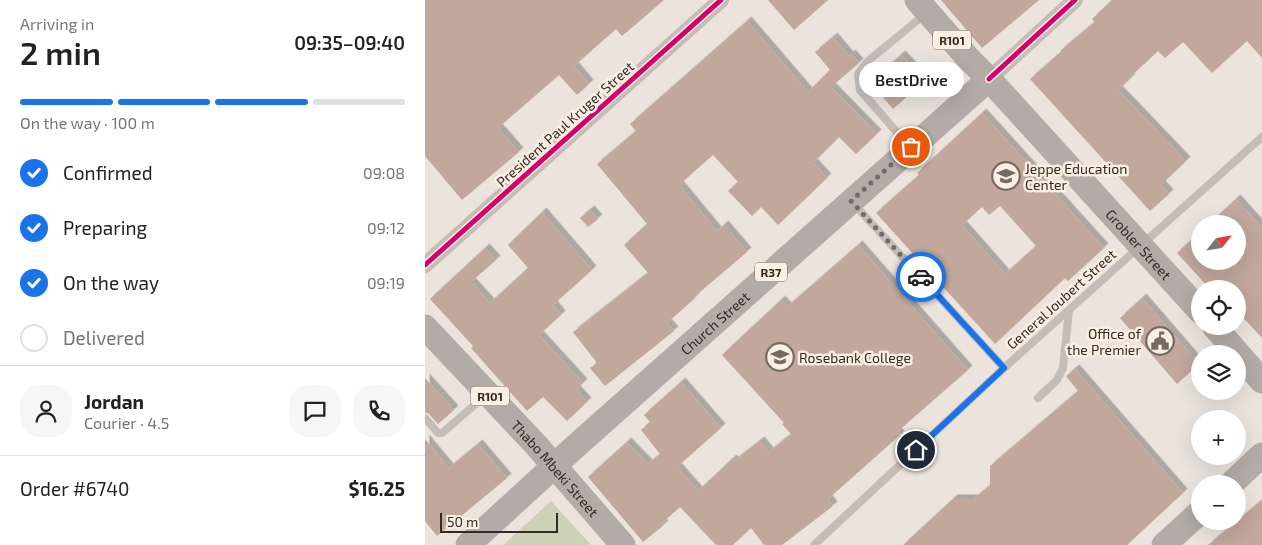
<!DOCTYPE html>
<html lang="en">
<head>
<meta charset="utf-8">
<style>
	:root { --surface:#fff; --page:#f6f6f6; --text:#222; --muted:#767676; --line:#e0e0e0; --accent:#1a73e8 }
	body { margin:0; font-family:"Exo 2",sans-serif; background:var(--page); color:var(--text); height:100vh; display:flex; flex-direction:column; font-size:19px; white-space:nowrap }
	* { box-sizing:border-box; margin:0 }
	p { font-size:16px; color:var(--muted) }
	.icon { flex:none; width:28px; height:28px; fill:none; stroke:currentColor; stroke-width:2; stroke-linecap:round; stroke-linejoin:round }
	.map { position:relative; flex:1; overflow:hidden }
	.sheet { display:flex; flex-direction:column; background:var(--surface); width:425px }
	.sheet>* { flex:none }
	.needle { width:32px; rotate:60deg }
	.controls { position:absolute; left:766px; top:215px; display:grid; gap:10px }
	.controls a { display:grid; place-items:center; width:55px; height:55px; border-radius:50%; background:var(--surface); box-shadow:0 5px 20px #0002; font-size:25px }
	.scale { position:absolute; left:15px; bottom:12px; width:118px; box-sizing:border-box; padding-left:5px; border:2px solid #352a24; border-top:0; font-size:14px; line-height:18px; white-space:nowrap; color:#352a24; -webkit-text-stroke:4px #faefe2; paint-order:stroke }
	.pin { position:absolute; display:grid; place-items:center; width:42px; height:42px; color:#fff; margin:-21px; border:2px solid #fff; border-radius:50%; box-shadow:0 1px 5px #0007 }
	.courier { position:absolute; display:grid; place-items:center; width:50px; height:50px; margin:-25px; border:4px solid #1a73e8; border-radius:50%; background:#fff; color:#222; box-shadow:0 1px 6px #0007 }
	.bubble { position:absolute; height:35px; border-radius:18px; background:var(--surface); box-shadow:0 5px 20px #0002; font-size:16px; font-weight:600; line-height:35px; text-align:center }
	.head em { font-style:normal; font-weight:600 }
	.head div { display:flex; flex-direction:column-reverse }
	.head { display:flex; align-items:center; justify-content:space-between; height:85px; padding:0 20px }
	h1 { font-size:32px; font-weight:600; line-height:38px }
	.bar { display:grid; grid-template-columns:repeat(4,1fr); gap:8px 5px; align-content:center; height:60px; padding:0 20px }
	.bar i { height:6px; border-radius:4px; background:var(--line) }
	.bar .active { background:var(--accent) }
	.bar p { grid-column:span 4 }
	.line { display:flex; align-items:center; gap:12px; padding:0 20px; border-top:1px solid var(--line) }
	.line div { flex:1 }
	.round { display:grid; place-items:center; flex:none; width:52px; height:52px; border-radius:20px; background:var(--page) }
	ol { padding:0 20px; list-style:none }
	li { display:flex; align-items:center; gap:15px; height:55px }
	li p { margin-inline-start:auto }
	li .icon { padding:5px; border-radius:50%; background:var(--accent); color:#fff; stroke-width:4 }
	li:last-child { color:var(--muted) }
	li i { width:28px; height:28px; border:2px solid var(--line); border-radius:50% }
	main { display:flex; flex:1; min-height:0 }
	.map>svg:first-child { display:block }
	.green { fill:#cdd1b5 }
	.building { fill:#c1a79c; fill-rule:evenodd; filter:url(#shadow) }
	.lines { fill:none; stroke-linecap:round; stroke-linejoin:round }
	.service { stroke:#c4bcb6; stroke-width:8 }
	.minor { stroke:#c4bcb6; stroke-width:16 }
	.primary { stroke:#b3aba5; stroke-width:25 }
	.cycleway-casing { stroke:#faefe2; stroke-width:8 }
	.cycleway { stroke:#d6006c; stroke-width:5 }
	.done { stroke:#756b64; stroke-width:5; stroke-dasharray:0 9 }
	.route { stroke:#1a73e8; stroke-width:6 }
	.labels { text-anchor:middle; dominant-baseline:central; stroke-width:5; stroke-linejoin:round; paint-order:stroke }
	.shield { fill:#faefe2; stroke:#70655d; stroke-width:1 }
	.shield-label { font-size:12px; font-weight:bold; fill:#352a24 }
	.street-label { font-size:14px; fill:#352a24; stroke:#faefe2 }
	.poi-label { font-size:14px; fill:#352a24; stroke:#faefe2; text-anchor:start }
</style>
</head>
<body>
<main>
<section class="sheet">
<div class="head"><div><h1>2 min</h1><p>Arriving in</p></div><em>09:35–09:40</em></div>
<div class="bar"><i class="active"></i><i class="active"></i><i class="active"></i><i></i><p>On the way · 100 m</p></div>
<ol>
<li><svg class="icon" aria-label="check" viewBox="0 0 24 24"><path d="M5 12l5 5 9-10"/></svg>Confirmed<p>09:08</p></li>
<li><svg class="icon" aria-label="check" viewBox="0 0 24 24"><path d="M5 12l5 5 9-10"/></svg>Preparing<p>09:12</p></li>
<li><svg class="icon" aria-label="check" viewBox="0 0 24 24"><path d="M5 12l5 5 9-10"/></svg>On the way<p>09:19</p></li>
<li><i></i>Delivered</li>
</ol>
<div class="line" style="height:90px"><a class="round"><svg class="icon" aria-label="person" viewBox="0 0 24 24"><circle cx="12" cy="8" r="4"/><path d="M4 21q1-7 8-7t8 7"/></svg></a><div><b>Jordan</b><p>Courier · 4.5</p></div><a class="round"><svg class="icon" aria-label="chat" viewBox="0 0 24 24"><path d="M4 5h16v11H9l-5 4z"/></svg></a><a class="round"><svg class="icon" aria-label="phone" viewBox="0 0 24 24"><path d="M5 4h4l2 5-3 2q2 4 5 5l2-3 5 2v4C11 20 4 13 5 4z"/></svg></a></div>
<div class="line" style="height:65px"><div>Order #6740</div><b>$16.25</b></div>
</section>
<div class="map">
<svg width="837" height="545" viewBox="0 0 837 545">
	<defs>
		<filter id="shadow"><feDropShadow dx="4.5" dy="-4.5" stdDeviation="0" flood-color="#0004"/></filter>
	</defs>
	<rect width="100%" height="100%" fill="#ece4dc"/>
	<!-- green -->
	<path class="green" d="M126 501 166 545H78Z"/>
	<!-- building -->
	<path class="building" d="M0 0H239L197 36 191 29 149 66 164 84 152 95 134 75 73 128 94 152 37 200 0 156Z
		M343 0H403L369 30Z
		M516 0H614L557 48Z
		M687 0H837V58L822 41 787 73 758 42 740 58 733 51 705 77 706 78 693 90 761 161 736 185 744 194 725 211 605 79 636 52 635 51 670 22 667 19Z
		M322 21 383 92 405 70 390 52 408 37 424 56 426 54 434 63 406 87 452 134 431 154 414 137 388 163 402 178 353 225 336 207 327 216 303 191 313 182 288 155 254 185 292 231 299 225 322 252 269 297 270 298 242 323 249 331 180 386 165 368 172 363 148 332 223 273 199 245 222 224 172 164 211 131 205 124Z
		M476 55 500 81 468 109 445 82Z
		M557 113 679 248 643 281 640 278 570 344 451 213 494 175 492 173ZM575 206 611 246 580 274 537 225 557 207 564 215Z
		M811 199 837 228V338L812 311V289H785L752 253 775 232V261H812V224H784Z
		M165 210 173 219 163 227 155 218Z
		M117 212 167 270 128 305 136 315 114 335 158 383 151 390 162 402 142 421 118 397 102 411 46 348 48 346 5 299 60 248 71 260 46 282 65 303 103 268 83 245Z
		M433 245 543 370 472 432 475 435 403 499 408 506 357 545H339L326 528 308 545H291L255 507 237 523 239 525 218 542 163 477 202 442 223 464 235 454 216 430 225 422 219 415 256 382 296 428 252 467 273 491 307 459 309 461 335 441 344 452 366 434 357 424 359 423 297 355 356 300 362 307Z
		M717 298 774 364 752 384 695 318Z
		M650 369 758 493 702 545H478L528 499H549L565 485V466L653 391 641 376Z
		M0 378 29 410 13 424 4 414 0 412Z
		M0 439 24 468 53 444 82 478 12 536 0 521Z
		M837 500V545H783L812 521Z"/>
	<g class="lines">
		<!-- service -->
		<path class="service" d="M483 145 435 90 433 74 443 61 499 15
			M429 204 579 368
			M613 398 632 380 638 368 644 310
			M0 418 13 433H17L60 396
			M389 545 579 368 837 137"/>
		<!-- minor -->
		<path class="minor" d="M564 79 650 0
			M0 265 296 0"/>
		<!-- primary -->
		<g class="primary">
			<path id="s1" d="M492 0 542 57 564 79 775 311"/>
			<path d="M789 326 837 381"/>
			<path id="s2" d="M0 327 112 446 198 545"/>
			<path d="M806 484 837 455"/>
			<path id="s3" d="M43 545 152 445 564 79"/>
			<path d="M739 545 775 512"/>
		</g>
		<defs>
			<path id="cycleway" d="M564 79 650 0
				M0 265 296 0"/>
		</defs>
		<!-- cycleway casing -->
		<use href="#cycleway" class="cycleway-casing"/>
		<!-- cycleway -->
		<use href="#cycleway" class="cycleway"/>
	</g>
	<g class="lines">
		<!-- done -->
		<path class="done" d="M486 147 426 201 496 277"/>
		<!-- route -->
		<path class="route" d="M491 450 579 368 496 277"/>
	</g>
	<!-- icons -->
	<defs>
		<symbol id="university-ring" viewBox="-11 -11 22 22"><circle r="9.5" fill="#faefe2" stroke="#756b64" stroke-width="1.5"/><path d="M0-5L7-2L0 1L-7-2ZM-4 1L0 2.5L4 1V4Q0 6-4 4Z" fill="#756b64"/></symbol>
		<symbol id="civic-ring" viewBox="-11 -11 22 22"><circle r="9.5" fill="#faefe2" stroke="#756b64" stroke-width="1.5"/><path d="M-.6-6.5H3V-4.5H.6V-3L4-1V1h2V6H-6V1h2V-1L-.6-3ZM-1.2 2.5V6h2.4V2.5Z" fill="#756b64"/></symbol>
	</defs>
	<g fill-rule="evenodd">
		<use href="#university-ring" x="565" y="160" width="32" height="32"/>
		<use href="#civic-ring" x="719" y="325" width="32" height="32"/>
		<use href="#university-ring" x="339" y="341" width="32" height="32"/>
	</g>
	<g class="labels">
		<!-- shield labels -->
		<g class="shield">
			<rect x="508" y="30.5" width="38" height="19" rx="4"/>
			<rect x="330" y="262.5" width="32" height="19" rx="4"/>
			<rect x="46" y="386.5" width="38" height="19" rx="4"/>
		</g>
		<g class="shield-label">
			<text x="527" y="40">R101</text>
			<text x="346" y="272">R37</text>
			<text x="65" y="396">R101</text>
		</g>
		<!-- street labels -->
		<g class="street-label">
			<text transform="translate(140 124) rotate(-42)">President Paul Kruger Street</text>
			<text stroke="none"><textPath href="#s1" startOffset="330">Grobler Street</textPath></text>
			<text transform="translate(636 299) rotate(-42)">General Joubert Street</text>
			<text stroke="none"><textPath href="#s3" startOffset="332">Church Street</textPath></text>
			<text stroke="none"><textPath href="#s2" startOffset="192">Thabo Mbeki Street</textPath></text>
		</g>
		<!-- poi labels -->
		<g class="poi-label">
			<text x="600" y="168">Jeppe Education<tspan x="600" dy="16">Center</tspan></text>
			<text x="716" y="333" text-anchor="end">Office of<tspan x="716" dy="16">the Premier</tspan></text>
			<text x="374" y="357">Rosebank College</text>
		</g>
	</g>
</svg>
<div class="controls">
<a><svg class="needle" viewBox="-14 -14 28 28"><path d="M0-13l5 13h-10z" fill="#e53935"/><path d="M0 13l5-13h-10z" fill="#767676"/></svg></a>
<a><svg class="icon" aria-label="locate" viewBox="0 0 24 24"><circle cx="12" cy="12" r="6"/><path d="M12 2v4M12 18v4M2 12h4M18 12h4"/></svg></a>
<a><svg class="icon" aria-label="layers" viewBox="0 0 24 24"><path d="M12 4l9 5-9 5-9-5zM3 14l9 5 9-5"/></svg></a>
<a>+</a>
<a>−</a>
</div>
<div class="scale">50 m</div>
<div class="pin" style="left:486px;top:147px;background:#ea580c"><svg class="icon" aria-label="bag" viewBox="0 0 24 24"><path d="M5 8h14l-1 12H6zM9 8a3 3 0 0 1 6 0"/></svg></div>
<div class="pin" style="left:491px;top:450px;background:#1f2937"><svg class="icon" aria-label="home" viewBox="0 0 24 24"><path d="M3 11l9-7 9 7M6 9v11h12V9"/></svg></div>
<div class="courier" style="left:496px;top:277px"><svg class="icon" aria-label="car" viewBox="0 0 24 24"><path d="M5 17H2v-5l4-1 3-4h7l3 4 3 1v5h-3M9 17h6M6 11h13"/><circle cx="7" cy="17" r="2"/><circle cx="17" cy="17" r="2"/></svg></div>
<div class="bubble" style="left:434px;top:62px;width:105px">BestDrive</div>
</div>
</main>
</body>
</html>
